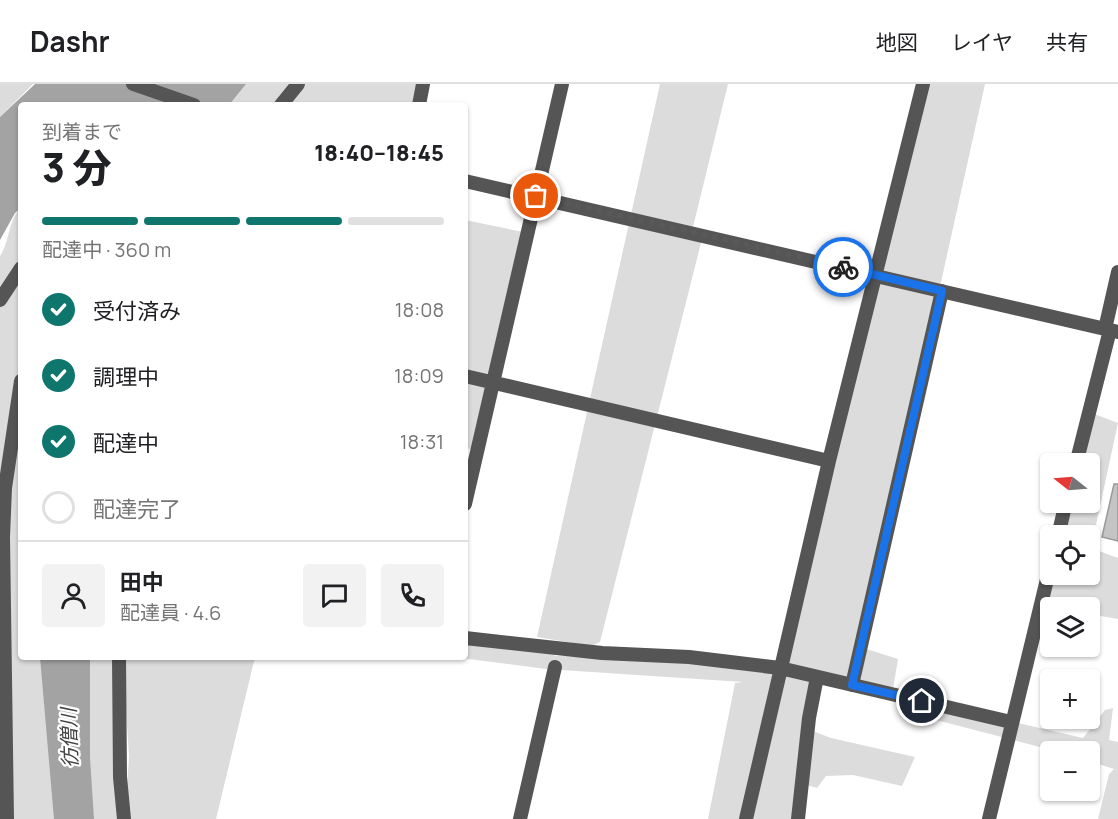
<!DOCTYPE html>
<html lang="ja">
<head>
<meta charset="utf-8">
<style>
	:root { --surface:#fff; --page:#f2f2f2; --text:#202124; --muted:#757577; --line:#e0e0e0; --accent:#0f766e }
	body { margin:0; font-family:Manrope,"Noto Sans JP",sans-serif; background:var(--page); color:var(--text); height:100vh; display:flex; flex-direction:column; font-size:22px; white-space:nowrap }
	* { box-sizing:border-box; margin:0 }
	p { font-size:20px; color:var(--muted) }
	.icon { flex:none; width:33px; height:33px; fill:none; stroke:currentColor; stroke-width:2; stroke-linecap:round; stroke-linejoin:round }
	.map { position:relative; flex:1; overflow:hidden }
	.panel { position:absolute; left:18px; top:18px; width:450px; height:558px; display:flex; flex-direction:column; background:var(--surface); border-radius:6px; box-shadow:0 2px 4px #0004 }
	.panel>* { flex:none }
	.needle { width:39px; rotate:287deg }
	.tools { position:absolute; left:1040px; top:369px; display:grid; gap:12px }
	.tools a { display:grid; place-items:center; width:60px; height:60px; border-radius:6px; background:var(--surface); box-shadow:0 2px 4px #0004; font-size:30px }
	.pin { position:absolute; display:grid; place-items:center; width:51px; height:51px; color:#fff; margin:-26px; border:3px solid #fff; border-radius:50%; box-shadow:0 2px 6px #0007 }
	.courier { position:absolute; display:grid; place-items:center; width:60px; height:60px; margin:-30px; border:4px solid #1a73e8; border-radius:50%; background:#fff; color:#222; box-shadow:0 2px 8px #0007 }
	.overview em { font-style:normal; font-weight:800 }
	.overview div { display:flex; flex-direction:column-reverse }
	.overview { display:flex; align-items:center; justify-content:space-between; height:102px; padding:0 24px }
	h1 { font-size:39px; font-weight:800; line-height:45px }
	.bar { display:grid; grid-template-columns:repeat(4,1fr); gap:9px 6px; align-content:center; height:72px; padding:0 24px }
	.bar i { height:8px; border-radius:4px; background:var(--line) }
	.bar .active { background:var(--accent) }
	.bar p { grid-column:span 4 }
	.line { display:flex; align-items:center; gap:15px; padding:0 24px; border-top:2px solid var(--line) }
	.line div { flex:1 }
	.round { display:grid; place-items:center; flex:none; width:63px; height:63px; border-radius:6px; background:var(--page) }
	ol { padding:0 24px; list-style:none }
	li { display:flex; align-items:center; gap:18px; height:66px }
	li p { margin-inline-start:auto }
	li .icon { padding:6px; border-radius:50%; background:var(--accent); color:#fff; stroke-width:4 }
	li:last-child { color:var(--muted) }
	li i { width:33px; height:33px; border:3px solid var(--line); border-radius:50% }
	header { display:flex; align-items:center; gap:36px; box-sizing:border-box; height:84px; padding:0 30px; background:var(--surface); border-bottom:2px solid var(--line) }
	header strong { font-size:28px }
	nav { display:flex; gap:33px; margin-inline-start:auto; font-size:21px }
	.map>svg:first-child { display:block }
	.green { fill:#dcdcdc; fill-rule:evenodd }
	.water { fill:#a3a3a3 }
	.building { fill:#c4c4c4; stroke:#999; stroke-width:1.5 }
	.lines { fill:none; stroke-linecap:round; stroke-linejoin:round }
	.minor { stroke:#555; stroke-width:14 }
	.done { stroke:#595959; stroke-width:6; stroke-dasharray:0 10.8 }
	.route { stroke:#1a73e8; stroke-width:8 }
	.labels { text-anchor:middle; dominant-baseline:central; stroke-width:4.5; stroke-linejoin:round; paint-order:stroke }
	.water-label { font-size:20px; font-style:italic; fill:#444; stroke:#fff }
</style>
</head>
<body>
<header>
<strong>Dashr</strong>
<nav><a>地図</a><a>レイヤ</a><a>共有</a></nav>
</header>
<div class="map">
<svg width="1118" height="735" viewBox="0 0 1118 735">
	<rect width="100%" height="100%" fill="#fff"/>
	<!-- green -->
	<path class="green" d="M0 0H33L0 33Z
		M243 0H423L419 21H228Z
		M660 0H728L693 143 703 151 600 558 591 562 537 553Z
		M929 0H985L860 563 898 575 892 611 817 593 810 646 831 654 915 673 902 702 853 691 826 692 817 704 803 700 797 735H708L735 599 743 598 546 585 453 573H465V555L524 561 556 572 705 575 780 584Z
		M21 124V573H255L216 735H0V172C10 158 8 135 21 124ZM125 607 129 673 126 717Z
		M465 136 523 148 478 366 465 364Z
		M1089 328 1118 339 1091 464 1118 474V535L1089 530V524L1040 521 1050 490H1089V452L1058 451 1066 419 1089 418V380L1076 379Z
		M922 617 1083 654 1105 626 1113 624 1109 656 1118 658V735H1098L1109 690 1114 685 1089 677V668L1055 667 917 631Z"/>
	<!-- water -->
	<path class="water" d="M35 0H246L229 21H21V124L15 129 0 156V33Z
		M40 573H90V674L94 735H54Z"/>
	<!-- building -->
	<path class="building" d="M1114 400H1118V457L1102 453Z"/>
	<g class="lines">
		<!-- minor -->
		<path class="minor" d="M133 0 194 21
			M281 21 298 0
			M419 21 423 0
			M465 97 1118 248
			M0 216 21 184
			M1105 245 1118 188
			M465 292 829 377
			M1076 380 1110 246
			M465 420 562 0
			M1058 452 1066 418
			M465 554 602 569 689 573 780 584 1011 638
			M119 573 120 693 124 735
			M852 601 942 207
			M7 735 3 453 5 404 21 297
			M520 735 555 583
			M746 735 829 377 923 0
			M798 735 809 634 817 593
			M989 735 1050 483"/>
	</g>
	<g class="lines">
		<!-- done -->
		<path class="done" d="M536 112 843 183"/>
		<!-- route -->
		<path class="route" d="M843 183 942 207 852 601 922 617"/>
	</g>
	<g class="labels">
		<!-- water labels -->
		<g class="water-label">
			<text transform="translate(69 654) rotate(-92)">彷僧川</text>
		</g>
	</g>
</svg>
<div class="tools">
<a><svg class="needle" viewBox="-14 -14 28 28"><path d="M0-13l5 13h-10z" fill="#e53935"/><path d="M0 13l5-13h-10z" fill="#757577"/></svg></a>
<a><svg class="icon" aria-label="locate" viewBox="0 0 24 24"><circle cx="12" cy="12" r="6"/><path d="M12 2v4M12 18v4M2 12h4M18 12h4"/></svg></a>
<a><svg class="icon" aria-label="layers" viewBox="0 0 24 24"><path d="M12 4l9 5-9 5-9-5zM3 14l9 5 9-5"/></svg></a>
<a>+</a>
<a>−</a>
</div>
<div class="pin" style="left:536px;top:112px;background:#ea580c"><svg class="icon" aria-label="bag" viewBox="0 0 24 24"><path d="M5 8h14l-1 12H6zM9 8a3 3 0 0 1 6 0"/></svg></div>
<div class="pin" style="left:922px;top:617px;background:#1f2937"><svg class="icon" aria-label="home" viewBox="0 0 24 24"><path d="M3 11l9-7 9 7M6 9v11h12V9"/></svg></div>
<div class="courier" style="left:843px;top:183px"><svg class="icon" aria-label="bike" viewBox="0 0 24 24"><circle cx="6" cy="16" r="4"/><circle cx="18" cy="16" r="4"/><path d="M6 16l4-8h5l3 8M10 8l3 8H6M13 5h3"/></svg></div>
<section class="panel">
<div class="overview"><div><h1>3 分</h1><p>到着まで</p></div><em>18:40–18:45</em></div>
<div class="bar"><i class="active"></i><i class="active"></i><i class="active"></i><i></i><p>配達中 · 360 m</p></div>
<ol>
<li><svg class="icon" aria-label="check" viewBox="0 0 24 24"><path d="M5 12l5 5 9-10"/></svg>受付済み<p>18:08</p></li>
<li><svg class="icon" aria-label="check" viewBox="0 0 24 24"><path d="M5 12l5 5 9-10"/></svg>調理中<p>18:09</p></li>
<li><svg class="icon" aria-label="check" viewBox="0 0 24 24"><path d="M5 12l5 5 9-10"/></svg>配達中<p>18:31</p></li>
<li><i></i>配達完了</li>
</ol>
<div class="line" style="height:108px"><a class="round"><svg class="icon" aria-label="person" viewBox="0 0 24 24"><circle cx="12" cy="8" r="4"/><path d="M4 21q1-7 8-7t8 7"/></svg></a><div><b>田中</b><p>配達員 · 4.6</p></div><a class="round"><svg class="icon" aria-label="chat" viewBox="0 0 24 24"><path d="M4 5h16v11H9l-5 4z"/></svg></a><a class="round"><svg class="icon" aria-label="phone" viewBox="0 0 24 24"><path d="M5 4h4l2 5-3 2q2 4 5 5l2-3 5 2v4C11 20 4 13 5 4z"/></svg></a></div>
</section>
</div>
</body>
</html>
